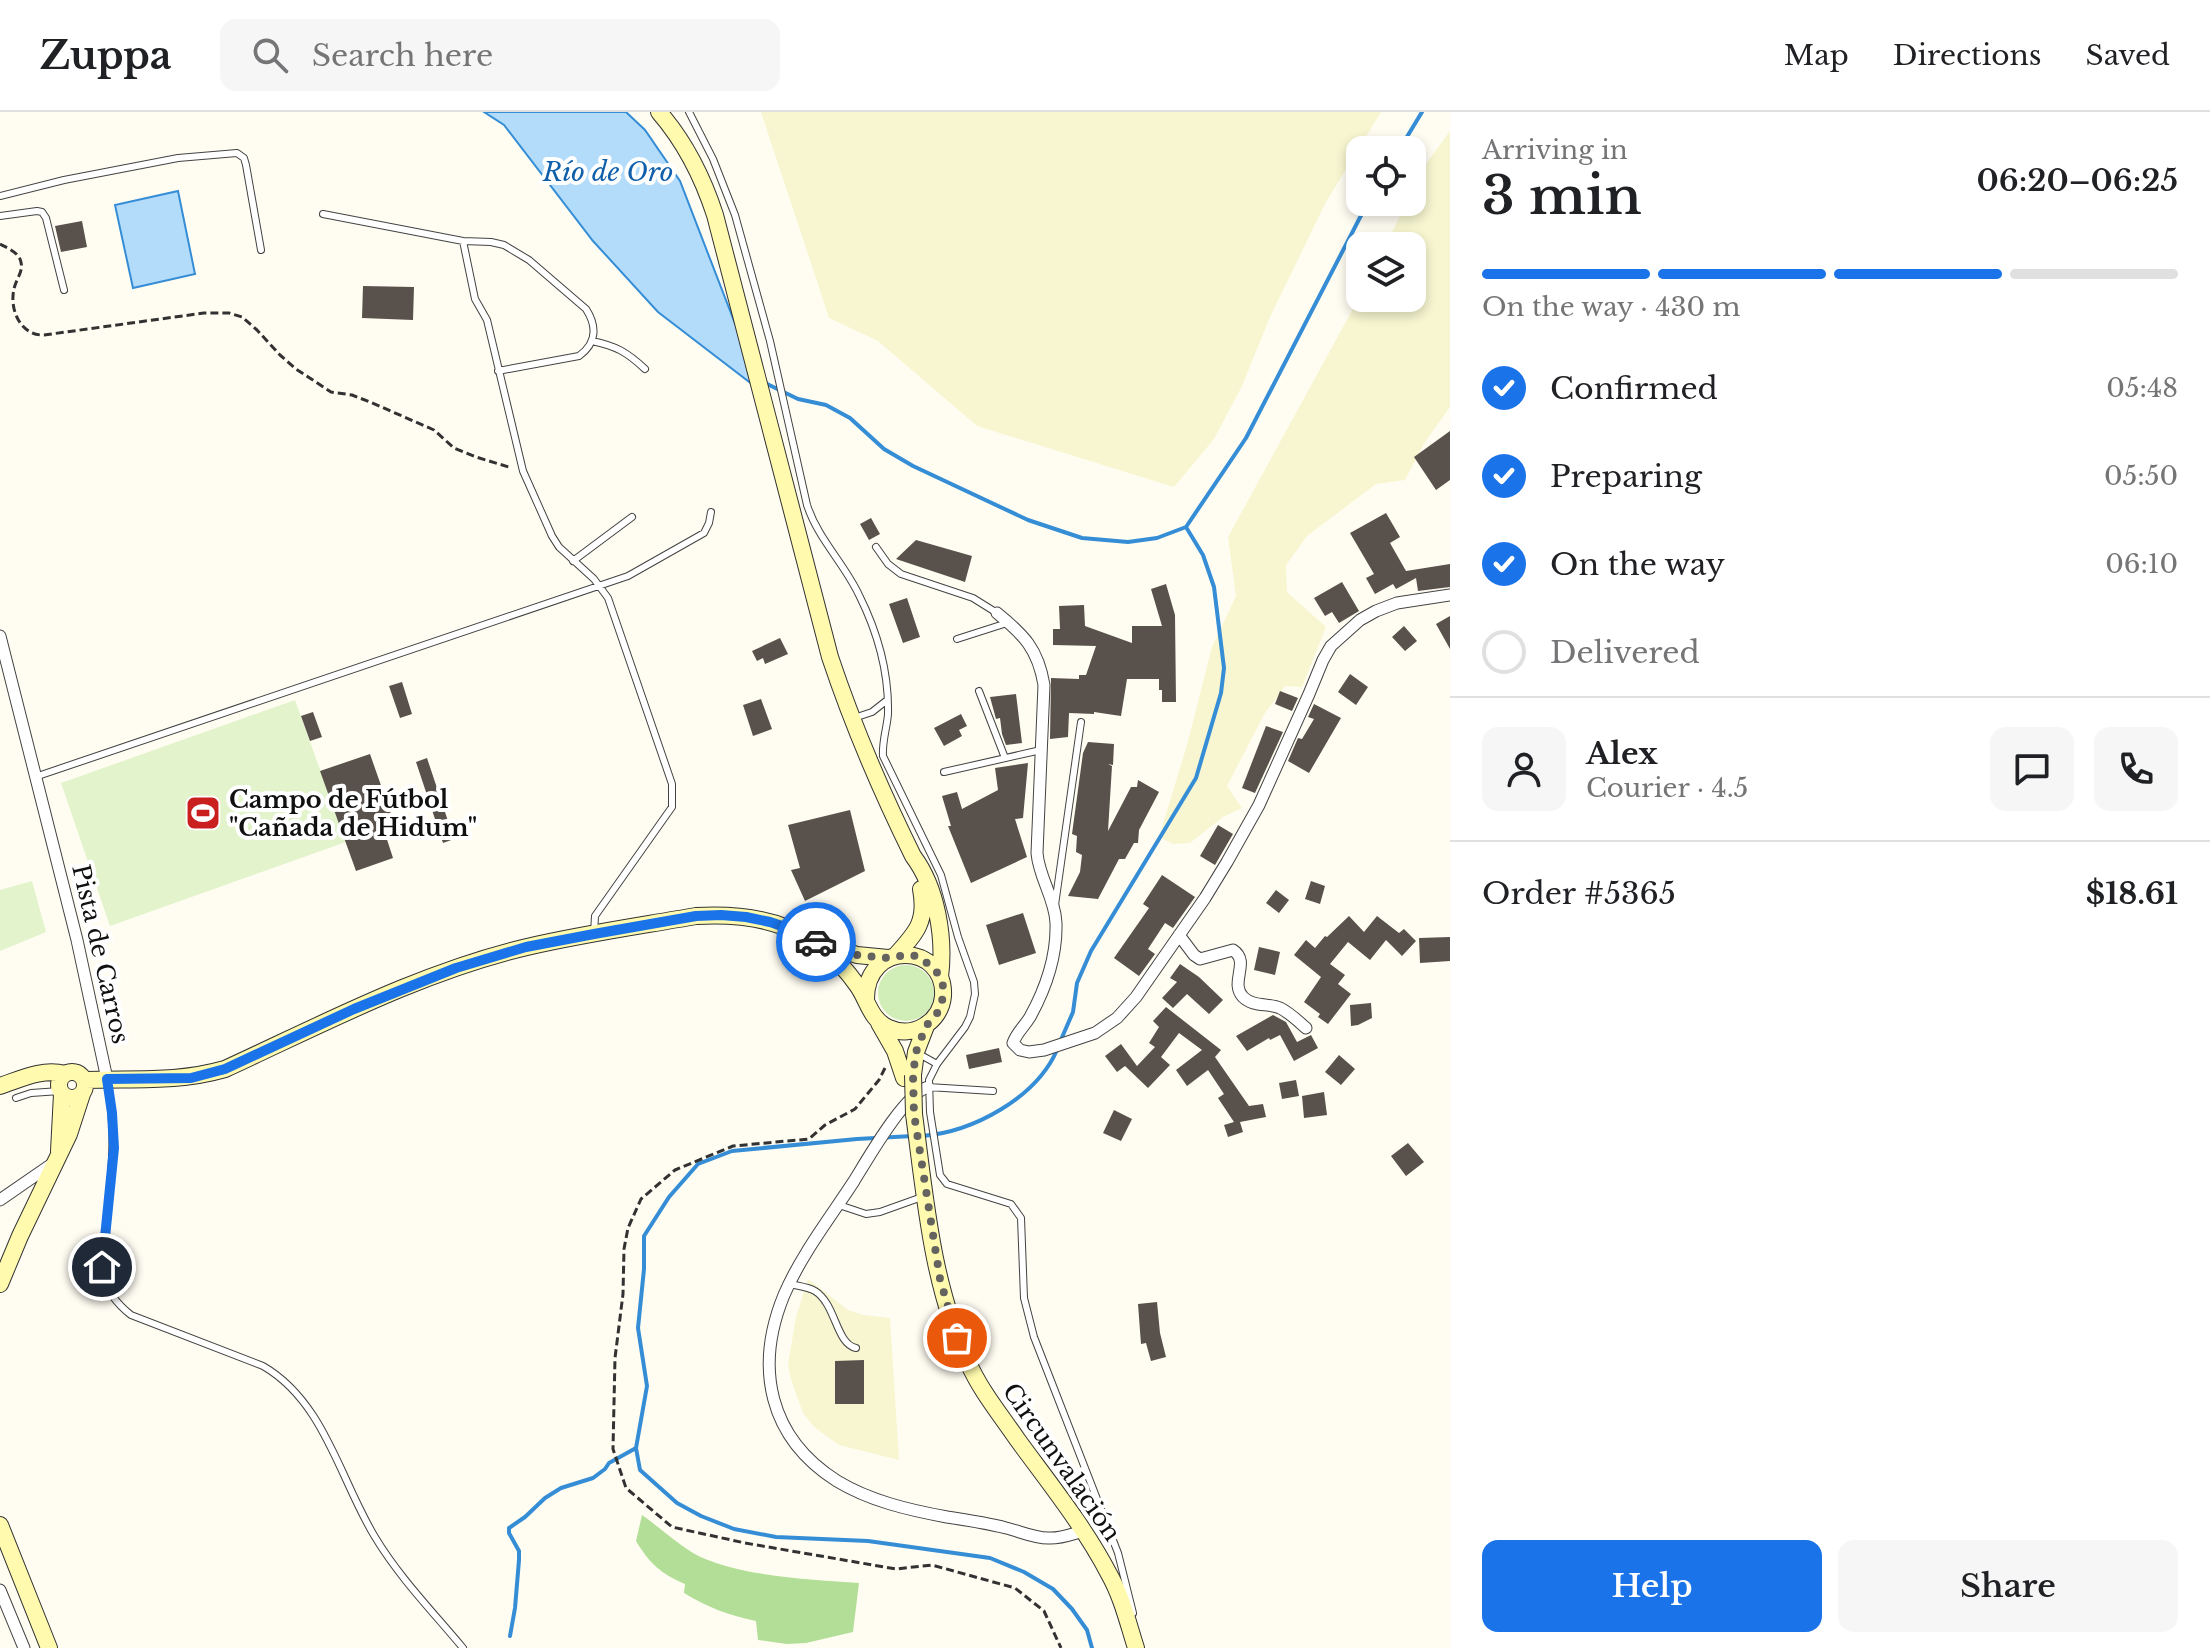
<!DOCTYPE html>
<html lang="en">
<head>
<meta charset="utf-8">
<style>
	:root { --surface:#fff; --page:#f6f6f6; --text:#202124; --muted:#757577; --line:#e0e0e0; --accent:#1a73e8 }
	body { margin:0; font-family:"Libre Baskerville",serif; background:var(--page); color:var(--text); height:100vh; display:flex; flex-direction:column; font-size:30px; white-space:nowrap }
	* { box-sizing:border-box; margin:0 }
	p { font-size:26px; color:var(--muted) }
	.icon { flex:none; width:44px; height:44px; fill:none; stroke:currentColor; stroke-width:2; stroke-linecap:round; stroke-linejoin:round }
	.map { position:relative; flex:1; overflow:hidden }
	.details { display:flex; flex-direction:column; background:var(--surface); width:760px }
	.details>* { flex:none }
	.controls { position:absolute; left:1346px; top:24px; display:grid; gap:16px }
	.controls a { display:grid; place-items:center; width:80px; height:80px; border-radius:16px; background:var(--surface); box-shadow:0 4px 12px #0003; font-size:40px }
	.pin { position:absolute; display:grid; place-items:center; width:68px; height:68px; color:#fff; margin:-34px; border:4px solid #fff; border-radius:50%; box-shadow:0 2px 8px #0007 }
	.courier { position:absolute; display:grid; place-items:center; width:80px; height:80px; margin:-40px; border:6px solid #1a73e8; border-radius:50%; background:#fff; color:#222; box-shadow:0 2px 10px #0007 }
	.summary em { font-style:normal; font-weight:600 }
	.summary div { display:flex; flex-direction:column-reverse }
	.summary { display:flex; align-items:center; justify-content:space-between; height:136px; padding:0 32px }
	h1 { font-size:52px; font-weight:600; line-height:60px }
	.bar { display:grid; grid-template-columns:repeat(4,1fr); gap:12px 8px; align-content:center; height:96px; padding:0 32px }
	.bar i { height:10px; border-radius:6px; background:var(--line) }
	.bar .active { background:var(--accent) }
	.bar p { grid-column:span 4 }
	.line { display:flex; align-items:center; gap:20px; padding:0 32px; border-top:2px solid var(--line) }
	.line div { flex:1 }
	.round { display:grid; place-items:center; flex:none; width:84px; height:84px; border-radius:16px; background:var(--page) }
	ol { padding:0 32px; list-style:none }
	li { display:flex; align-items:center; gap:24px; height:88px }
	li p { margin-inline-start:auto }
	li .icon { padding:8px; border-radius:50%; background:var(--accent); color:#fff; stroke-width:4 }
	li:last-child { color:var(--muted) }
	li i { width:44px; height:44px; border:4px solid var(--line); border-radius:50% }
	.button { display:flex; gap:16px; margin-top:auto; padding:16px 32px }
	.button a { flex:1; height:92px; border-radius:16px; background:var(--accent); color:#fff; font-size:32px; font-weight:600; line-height:92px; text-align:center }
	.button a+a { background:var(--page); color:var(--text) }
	header { display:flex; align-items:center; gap:48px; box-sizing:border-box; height:112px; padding:0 40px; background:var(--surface); border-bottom:2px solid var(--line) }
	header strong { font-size:38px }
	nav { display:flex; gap:44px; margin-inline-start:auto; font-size:28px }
	.search { width:560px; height:72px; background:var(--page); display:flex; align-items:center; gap:20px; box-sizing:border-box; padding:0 28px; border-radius:16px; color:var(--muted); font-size:30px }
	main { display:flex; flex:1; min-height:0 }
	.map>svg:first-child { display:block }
	.farmland { fill:#f7f6d0 }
	.green { fill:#d1edb8 }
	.forest { fill:#b3de97 }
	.pitch { fill:#e3f3cb }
	.water { fill:#b3dcfa; stroke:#358dd6; stroke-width:2 }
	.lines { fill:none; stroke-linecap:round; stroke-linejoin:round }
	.stream { stroke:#358dd6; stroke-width:4 }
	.building { fill:#59514b }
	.lane-casing { stroke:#434343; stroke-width:8 }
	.street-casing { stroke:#434343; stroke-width:13 }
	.secondary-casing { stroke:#323232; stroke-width:18 }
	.path { stroke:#323232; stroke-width:3; stroke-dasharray:8 4; stroke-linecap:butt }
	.lane { stroke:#fff; stroke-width:6 }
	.street { stroke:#fff; stroke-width:11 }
	.secondary { stroke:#fffaad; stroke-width:16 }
	.secondary-bridge-casing { stroke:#323232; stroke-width:18; stroke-linecap:butt }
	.secondary-bridge { stroke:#fffaad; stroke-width:16 }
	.done { stroke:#64635f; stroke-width:8; stroke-dasharray:0 14.4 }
	.route { stroke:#1a73e8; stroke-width:10 }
	.labels { text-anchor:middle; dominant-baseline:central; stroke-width:8; stroke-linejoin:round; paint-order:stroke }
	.poi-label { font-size:24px; font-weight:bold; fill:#101010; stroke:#fff; text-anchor:start }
	.street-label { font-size:24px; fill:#101010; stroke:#fff }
	.water-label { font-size:26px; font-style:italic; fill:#105faa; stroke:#fff }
</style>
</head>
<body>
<header>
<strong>Zuppa</strong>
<div class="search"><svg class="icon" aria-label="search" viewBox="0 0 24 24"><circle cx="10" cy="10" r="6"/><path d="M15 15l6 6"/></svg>Search here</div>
<nav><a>Map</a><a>Directions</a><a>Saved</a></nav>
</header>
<main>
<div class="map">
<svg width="1450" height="1536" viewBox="0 0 1450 1536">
	<rect width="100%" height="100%" fill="#fffdf2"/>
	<!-- farmland -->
	<path class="farmland" d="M761 0H1381L1326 90 1270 205 1242 274 1214 327 1174 375 977 314 878 229 829 206Z
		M1450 19V295L1425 330 1405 368 1376 372 1307 424 1286 453 1287 480 1326 515 1302 575 1285 574 1265 601 1227 674 1242 696 1223 705 1190 731 1173 732 1159 725 1187 633 1212 535 1236 484 1228 425 1360 184V186H1412V134H1385L1407 90H1412V80L1426 52Z
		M808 1167 848 1198 864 1203 890 1206 899 1348 839 1333 814 1315 803 1301 791 1268 788 1252 796 1205Z"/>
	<!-- green -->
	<path class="green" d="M878 881a28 28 0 1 1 56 0a28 28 0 1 1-56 0Z"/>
	<!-- forest -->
	<path class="forest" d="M642 1403C659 1415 675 1430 693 1441 733 1464 812 1468 859 1471L853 1520 806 1531 787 1532 758 1528 756 1509C729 1503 708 1496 684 1481L685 1472C660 1461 650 1452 636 1429Z"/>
	<!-- pitch -->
	<path class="pitch" d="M295 588 346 730 110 814 61 671Z
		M32 769 46 820 0 839V778Z"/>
	<!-- water -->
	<path class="water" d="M484 0H626L645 18 680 69 761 279 658 200 593 129 504 13Z
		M178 79 195 162 133 176 115 93Z"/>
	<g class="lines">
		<!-- stream -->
		<path class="stream" d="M1399 38 1422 0
			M763 270 798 287 826 293 850 306 884 337 913 354 1028 408 1082 426 1128 430 1157 426 1186 415 1246 326 1368 90
			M1060 930 1073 900 1077 871 1091 839 1196 666 1221 581 1224 556 1214 475 1203 443 1186 415
			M913 1024 857 1027 732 1039 698 1052 669 1085 644 1124V1157L638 1216 647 1274 636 1336 640 1358 677 1391 701 1404 734 1417 776 1425 868 1429 990 1446 1024 1460 1053 1477 1072 1497 1087 1518 1092 1536
			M922 1024C973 1020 1036 986 1057 938
			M510 1524 515 1496 519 1448V1439L509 1421V1416L525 1405 545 1386 561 1376 593 1366 605 1357 609 1351 636 1336"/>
	</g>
	<!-- building -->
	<path class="building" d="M82 109 87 135 61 140 55 114Z
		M363 174 414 175 413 208 362 206Z
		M1450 319V368L1436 378 1414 345Z
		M1386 401 1400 425 1390 431 1406 459 1450 452V475L1418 479 1416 466 1396 477 1393 472 1375 482 1366 466 1374 462 1350 421Z
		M871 406 880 422 869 428 860 412Z
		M916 428 972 444 965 470 896 447Z
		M1342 470 1359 499 1339 511 1332 500 1325 504 1314 486Z
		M1166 472 1175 503 1176 590H1162V578H1159V567H1127L1121 604 1094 600V602L1069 601 1068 625 1050 627 1051 566 1079 567V563H1086L1096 534 1053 533V517H1060L1059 494 1084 493 1085 514 1132 531V514H1162L1151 477Z
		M907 486 920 525 903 531 889 492Z
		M1450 504V537L1436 512Z
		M1404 514 1417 529 1405 539 1392 525Z
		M780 526 788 542 765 552 763 546 757 549 752 539Z
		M1350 562 1368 575 1356 593 1338 580Z
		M402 570 412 602 400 606 389 574Z
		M1280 579 1298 586 1292 599 1275 592Z
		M1016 582 1022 631 1006 633 1002 622 1000 606 996 607 990 585Z
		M761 587 772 617 753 624 743 593Z
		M1314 592 1341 606 1309 661 1288 649 1298 626 1302 627 1314 607 1308 605Z
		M313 600 322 625 310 629 301 604Z
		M961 602 967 614 959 618 962 624 944 634 934 616Z
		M1266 614 1283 620 1255 681 1242 676Z
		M1088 630 1114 632 1113 653 1108 652 1112 654 1108 719 1131 675H1137L1138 668 1159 680 1139 718 1138 731H1134L1125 747H1119L1098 787 1068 784 1080 760 1082 743 1076 740 1077 724 1072 722 1083 641Z
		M370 642 391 702 380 706 393 746 356 759 320 659Z
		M427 646 454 727 443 731 416 650Z
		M1028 651 1023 706 1015 707 1027 745 971 771 948 714H951L942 684 957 680 962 697 998 678 995 656Z
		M850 698 865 759 805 789 791 758 800 756 788 713Z
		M1218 713 1233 722 1215 753 1200 744Z
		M1162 763 1195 785 1173 816 1165 811 1148 837 1155 842 1139 864 1114 846 1149 796 1143 792Z
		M1311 769 1325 774 1320 792 1305 787Z
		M1276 778 1289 788 1279 801 1266 791Z
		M1023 801 1036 841 999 853 986 813Z
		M1349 804 1364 820 1377 804 1399 821 1404 817 1416 829 1402 844 1386 828 1370 848 1348 830 1330 852 1345 863 1338 872 1351 882 1328 912 1318 905 1320 902 1304 890 1321 865 1294 843 1306 828 1315 836 1325 824 1327 825Z
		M1450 825V849L1420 851 1419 826Z
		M1259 835 1280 840 1275 863 1254 858Z
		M1180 852 1199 865 1223 888 1209 902 1187 882 1173 896 1162 886 1177 870 1170 866Z
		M1371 891 1372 906 1358 913 1351 914 1350 893Z
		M1166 895 1221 938 1215 945 1249 994 1263 992 1266 1005 1240 1010 1243 1020 1228 1025 1224 1013 1234 1010 1218 986 1224 982 1208 958 1187 974 1176 958 1202 938 1179 921 1161 945 1170 953 1148 976 1125 954 1117 960 1105 944 1121 932 1137 954 1155 935 1149 931 1159 915 1153 909Z
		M1273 903 1286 910 1297 930 1311 923 1318 936 1294 949 1280 923 1270 928 1269 926 1247 939 1236 924Z
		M999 936 1002 950 969 957 966 943Z
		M1339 943 1355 957 1341 973 1325 960Z
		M1296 968 1299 984 1282 987 1279 971Z
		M1324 980 1327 1003 1304 1006 1302 984Z
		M1114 998 1132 1007 1121 1029 1103 1021Z
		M1408 1031 1424 1050 1406 1064 1391 1044Z
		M1157 1190 1160 1221 1166 1245 1151 1249 1146 1231 1141 1232 1138 1192Z
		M864 1248V1292H835V1249Z"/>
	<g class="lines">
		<defs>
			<path id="lane" d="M689 0 713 47 735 103 770 229 807 393C818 427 844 451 859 483 877 519 889 561 888 602 887 616 882 629 883 644L941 763 958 825 974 870 975 882 970 905 965 915 937 952 929 968 930 1000 940 1063 947 1072 1011 1092 1021 1106 1024 1186 1034 1225 1118 1441 1133 1501
				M0 84 64 68 178 46 237 41 244 46 246 53 261 138
				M323 102 463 129 491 130 504 133 529 148 586 197C597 214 597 231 579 244L498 259
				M0 104 37 99 42 100 46 106 64 178
				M463 129 475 187 487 208 523 359 552 424 559 435 594 467 608 486 672 672V695L595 804 594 821
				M592 229C616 234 627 240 645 257
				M876 435 888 452 901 462 973 486 997 501
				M573 449 632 405
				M957 527 1007 511
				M979 579 1005 646
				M854 606 872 600 886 589
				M944 660 1041 638
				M35 665 628 464 704 421 709 411 711 400
				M1055 793 1081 610
				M919 942 937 952
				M107 969C116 1015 112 1054 108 1100 106 1120 99 1143 103 1163 107 1180 117 1192 131 1203L263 1254C325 1290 340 1368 375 1425 399 1465 433 1500 463 1536
				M928 975 993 979
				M16 986 31 981 60 979
				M839 1093 866 1102 880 1100 922 1085
				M790 1172C798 1174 808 1175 815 1179 836 1192 836 1232 856 1236"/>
			<path id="street" d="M997 501C1024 523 1038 537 1044 573L1037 741C1039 766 1055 786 1056 811 1057 845 1046 876 1030 905 1024 915 1017 920 1013 931L1020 938 1029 940 1044 938 1095 921 1117 906 1136 885 1205 786 1227 750 1259 693 1309 582 1323 548 1331 534 1360 508 1376 499 1397 491 1450 483
				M0 524 77 828 107 967
				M1179 823 1194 843 1200 847 1233 838C1251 850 1229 870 1243 885 1253 895 1268 891 1280 896 1290 901 1298 909 1306 916
				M928 975C905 981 867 1048 854 1069 830 1106 801 1143 784 1183 754 1256 769 1326 837 1369 870 1389 909 1398 947 1405 967 1408 987 1411 1006 1416 1019 1419 1034 1426 1048 1426 1060 1427 1072 1422 1083 1419
				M0 1088 52 1052
				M0 1478 24 1536"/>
			<path id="secondary" d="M659 0C685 30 703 66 715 103L830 545C853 614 881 679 913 744 937 776 945 826 940 865
				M825 832 857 843 888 846
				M896 843C917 820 927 809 921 777
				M879 911 895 939 904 966
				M59 973a13 13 0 1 1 26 0a13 13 0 1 1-26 0Z
				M913 963 916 940 926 914
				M84 968C134 966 176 971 225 957 323 912 421 860 527 835 582 822 639 814 696 804 763 800 817 816 857 873 868 888 870 908 889 916 913 927 941 910 943 884 946 831 866 827 866 887
				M0 974C21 967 42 956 65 962
				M914 1002C925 1085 932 1174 968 1250 980 1278 1000 1302 1017 1327 1049 1371 1084 1414 1109 1462 1122 1485 1128 1511 1136 1536
				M59 1039 62 982
				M0 1172 20 1124 69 1022 82 982
				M0 1413 49 1536"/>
		</defs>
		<!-- lane casing -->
		<use href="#lane" class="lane-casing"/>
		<!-- street casing -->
		<use href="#street" class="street-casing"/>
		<!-- secondary casing -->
		<use href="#secondary" class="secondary-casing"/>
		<!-- path -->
		<path class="path" d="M0 132C7 136 16 139 20 147 25 159 16 166 14 177 9 198 21 224 44 223L204 201H229L242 205 257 218 280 243 296 257 331 280 352 283 370 290 434 318 454 336 476 345 512 356
			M885 956 879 968 855 997 825 1013 809 1027 733 1034 675 1058 641 1087 628 1116 624 1137 623 1182 615 1246 613 1337 626 1376 672 1415 745 1431 896 1457 932 1453 1015 1476 1044 1499 1061 1536"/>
		<!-- lane -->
		<use href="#lane" class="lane"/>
		<!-- street -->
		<use href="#street" class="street"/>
		<!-- secondary -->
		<use href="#secondary" class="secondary"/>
		<defs>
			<path id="secondary-bridge" d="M913 963 914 1002"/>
		</defs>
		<!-- secondary-bridge casing -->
		<use href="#secondary-bridge" class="secondary-bridge-casing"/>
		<!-- secondary-bridge -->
		<use href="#secondary-bridge" class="secondary-bridge"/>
	</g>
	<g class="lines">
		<!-- done -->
		<path class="done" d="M816 830 857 843 888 846 907 843 917 844 934 856 940 865 943 874 942 892 938 900 926 914 916 940 913 963 914 1002 940 1167 957 1226"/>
		<!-- route -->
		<path class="route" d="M102 1155 114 1036 112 1001 107 967 191 966 225 957 354 897 456 856 526 835 594 822 696 804 721 803 746 805 770 810 794 818 816 830"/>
	</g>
	<!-- icons -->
	<defs>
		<symbol id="stadium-square" viewBox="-11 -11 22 22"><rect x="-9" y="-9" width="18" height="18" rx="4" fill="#c91f1e" stroke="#fff"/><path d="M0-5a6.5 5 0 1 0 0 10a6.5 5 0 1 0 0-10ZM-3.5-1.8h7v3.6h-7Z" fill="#fff"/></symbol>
	</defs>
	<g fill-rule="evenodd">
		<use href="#stadium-square" x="183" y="681" width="40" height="40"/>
	</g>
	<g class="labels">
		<!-- poi labels -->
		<g class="poi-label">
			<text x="229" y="687">Campo de Fútbol<tspan x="229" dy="28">"Cañada de Hidum"</tspan></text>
		</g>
		<!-- street labels -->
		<g class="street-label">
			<text transform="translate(101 842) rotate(77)">Pista de Carros</text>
			<text transform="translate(1062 1350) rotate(55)">Circunvalación</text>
		</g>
		<!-- water labels -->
		<g class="water-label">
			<text x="608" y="60">Río de Oro</text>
		</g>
	</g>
</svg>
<div class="controls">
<a><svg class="icon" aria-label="locate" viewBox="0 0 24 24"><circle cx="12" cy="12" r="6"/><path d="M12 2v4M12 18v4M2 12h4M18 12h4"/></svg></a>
<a><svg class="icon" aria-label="layers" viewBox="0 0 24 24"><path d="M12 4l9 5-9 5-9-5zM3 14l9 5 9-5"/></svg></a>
</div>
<div class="pin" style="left:957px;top:1226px;background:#ea580c"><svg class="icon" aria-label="bag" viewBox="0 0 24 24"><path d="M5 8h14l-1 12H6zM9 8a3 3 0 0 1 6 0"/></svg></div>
<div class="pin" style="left:102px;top:1155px;background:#1f2937"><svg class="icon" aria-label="home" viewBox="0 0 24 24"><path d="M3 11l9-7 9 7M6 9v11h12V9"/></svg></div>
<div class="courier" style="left:816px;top:830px"><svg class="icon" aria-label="car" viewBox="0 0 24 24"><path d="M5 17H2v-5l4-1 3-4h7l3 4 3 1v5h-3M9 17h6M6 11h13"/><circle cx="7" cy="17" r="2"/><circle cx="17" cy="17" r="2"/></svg></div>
</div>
<section class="details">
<div class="summary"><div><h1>3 min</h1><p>Arriving in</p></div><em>06:20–06:25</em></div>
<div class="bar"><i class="active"></i><i class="active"></i><i class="active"></i><i></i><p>On the way · 430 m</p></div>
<ol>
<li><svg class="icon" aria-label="check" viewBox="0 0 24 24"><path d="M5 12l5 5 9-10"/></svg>Confirmed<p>05:48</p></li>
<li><svg class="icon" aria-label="check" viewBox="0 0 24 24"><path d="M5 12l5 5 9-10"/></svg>Preparing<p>05:50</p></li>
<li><svg class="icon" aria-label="check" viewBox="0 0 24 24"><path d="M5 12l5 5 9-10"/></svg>On the way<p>06:10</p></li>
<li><i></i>Delivered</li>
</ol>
<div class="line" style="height:144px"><a class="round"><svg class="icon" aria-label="person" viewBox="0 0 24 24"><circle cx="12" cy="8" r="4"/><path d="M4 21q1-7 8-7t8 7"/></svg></a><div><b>Alex</b><p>Courier · 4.5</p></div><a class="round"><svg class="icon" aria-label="chat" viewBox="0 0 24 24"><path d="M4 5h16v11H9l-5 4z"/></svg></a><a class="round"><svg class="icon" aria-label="phone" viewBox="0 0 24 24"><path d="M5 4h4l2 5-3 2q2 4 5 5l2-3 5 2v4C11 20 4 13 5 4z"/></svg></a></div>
<div class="line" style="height:104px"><div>Order #5365</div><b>$18.61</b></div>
<div class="button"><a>Help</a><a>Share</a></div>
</section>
</main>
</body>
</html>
